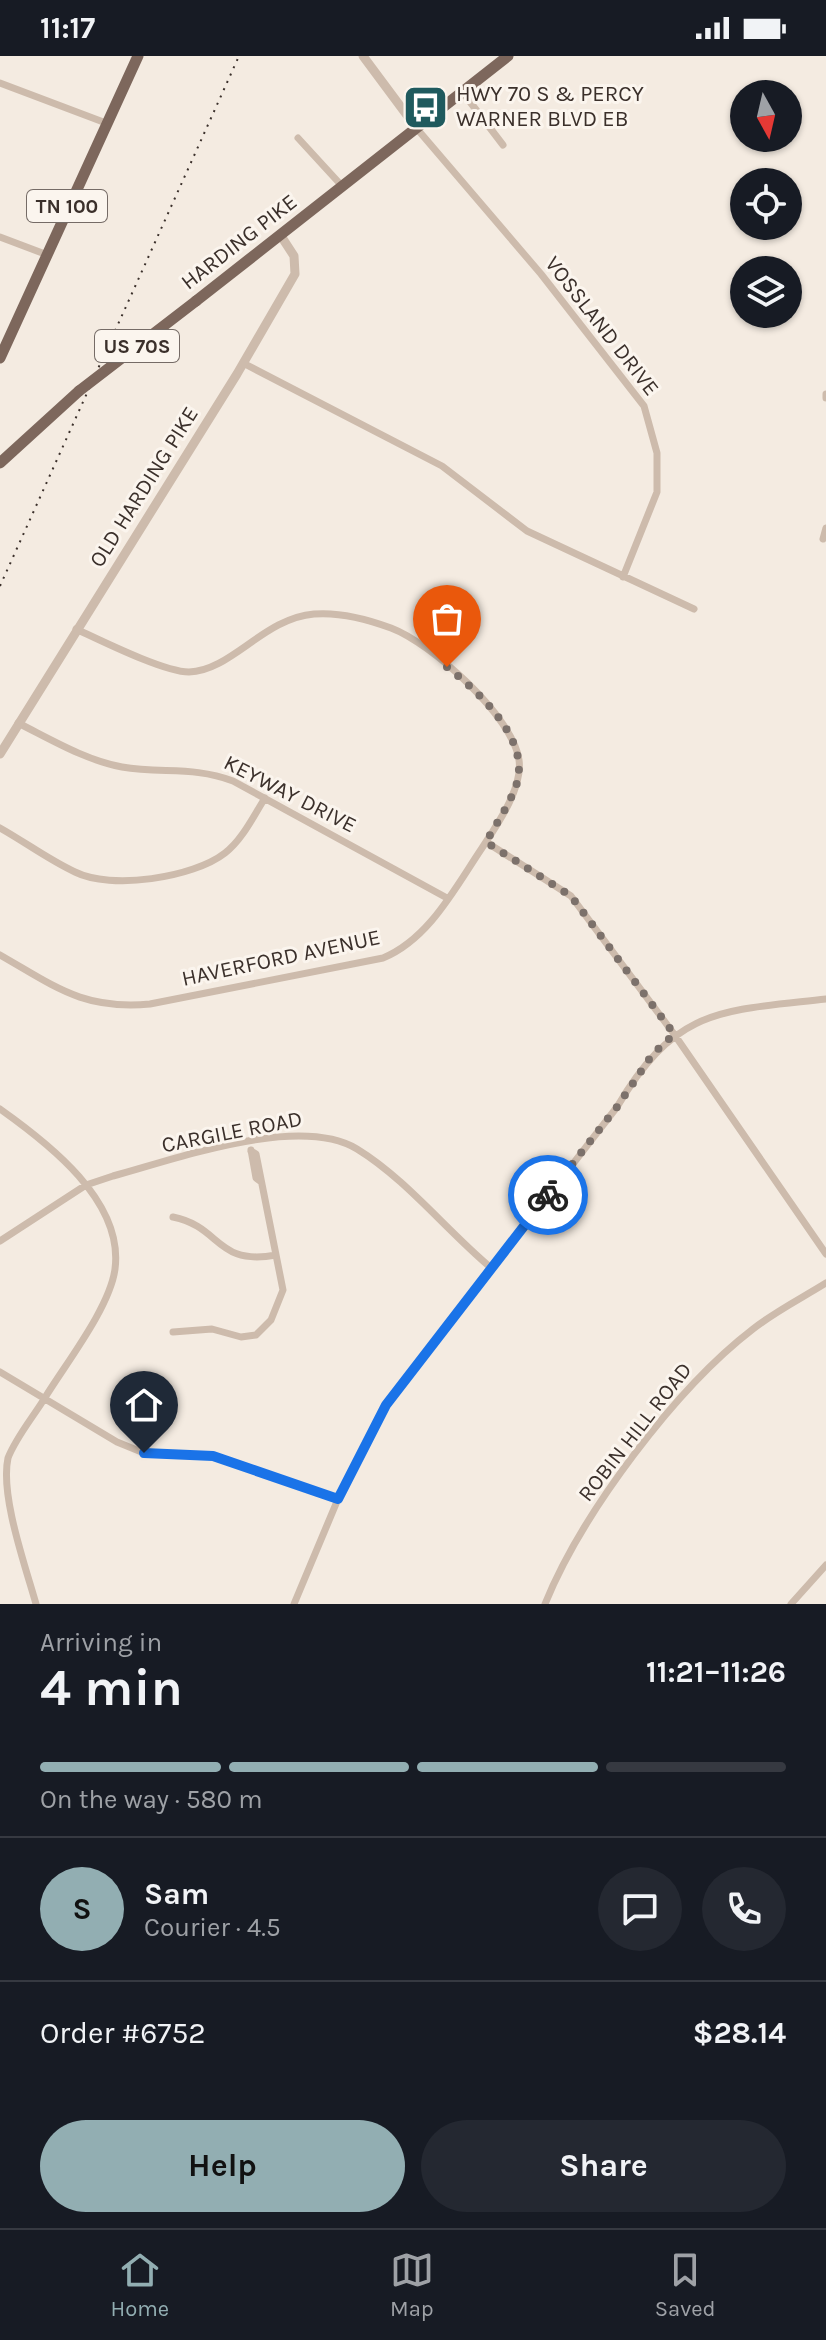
<!DOCTYPE html>
<html lang="en">
<head>
<meta charset="utf-8">
<style>
	:root { --surface:#171b24; --page:#242831; --text:#f1f3f6; --muted:#9ea1a6; --line:#363941; --accent:#92aeb2 }
	body { margin:0; font-family:Karla,sans-serif; background:var(--page); color:var(--text); height:100vh; display:flex; flex-direction:column; font-size:30px; white-space:nowrap }
	* { box-sizing:border-box; margin:0 }
	p { font-size:26px; color:var(--muted) }
	.icon { flex:none; width:44px; height:44px; fill:none; stroke:currentColor; stroke-width:2; stroke-linecap:round; stroke-linejoin:round }
	.map { position:relative; height:1548px; overflow:hidden }
	.panel { display:flex; flex-direction:column; background:var(--surface); flex:1 }
	.panel>* { flex:none }
	.needle { width:52px; rotate:172deg }
	.controls { position:absolute; left:730px; top:24px; display:grid; gap:16px }
	.controls a { display:grid; place-items:center; width:72px; height:72px; border-radius:50%; background:var(--surface); box-shadow:0 2px 6px #0004; font-size:40px }
	.pin { position:absolute; display:grid; place-items:center; width:68px; height:68px; color:#fff; margin:-82px -34px; border-radius:50% 50% 50% 0; rotate:-45deg; box-shadow:0 0 8px #0007 }
	.pin .icon { rotate:45deg }
	.courier { position:absolute; display:grid; place-items:center; width:80px; height:80px; margin:-40px; border:6px solid #1a73e8; border-radius:50%; background:#fff; color:#222; box-shadow:0 2px 10px #0007 }
	.head em { font-style:normal; font-weight:700 }
	.head div { display:flex; flex-direction:column-reverse }
	.head { display:flex; align-items:center; justify-content:space-between; height:136px; padding:0 40px }
	h1 { font-size:52px; font-weight:700; line-height:60px }
	.bar { display:grid; grid-template-columns:repeat(4,1fr); gap:12px 8px; align-content:center; height:96px; padding:0 40px }
	.bar i { height:10px; border-radius:6px; background:var(--line) }
	.bar .current { background:var(--accent) }
	.bar p { grid-column:span 4 }
	.line { display:flex; align-items:center; gap:20px; padding:0 40px; border-top:2px solid var(--line) }
	.line div { flex:1 }
	.round { display:grid; place-items:center; flex:none; width:84px; height:84px; border-radius:42px; background:var(--page) }
	.button { display:flex; gap:16px; margin-top:auto; padding:16px 40px }
	.button a { flex:1; height:92px; border-radius:48px; background:var(--accent); color:#111; font-size:32px; font-weight:700; line-height:92px; text-align:center }
	.button a+a { background:var(--page); color:var(--text) }
	.status { display:flex; justify-content:space-between; align-items:center; height:56px; padding:0 40px; background:var(--surface); direction:ltr }
	.status svg { height:22px; fill:currentColor }
	.tab-bar { display:flex; justify-content:space-around; align-items:center; height:112px; border-top:2px solid var(--line); background:var(--surface); font-size:22px; color:var(--muted) }
	.tab-bar a { display:grid; justify-items:center; gap:4px }
	.tab-bar .current { color:var(--accent) }
	.map>svg:first-child { display:block }
	.lines { fill:none; stroke-linecap:round; stroke-linejoin:round }
	.minor { stroke:#cdbbac; stroke-width:7 }
	.tertiary { stroke:#cdbbac; stroke-width:9 }
	.primary { stroke:#7d675c; stroke-width:11 }
	.rail { stroke:#3b302b; stroke-width:2; stroke-dasharray:2 6; stroke-linecap:butt }
	.primary-bridge { stroke:#7d675c; stroke-width:11 }
	.done { stroke:#7c716b; stroke-width:8; stroke-dasharray:0 14.4 }
	.route { stroke:#1a73e8; stroke-width:10 }
	.labels { text-anchor:middle; dominant-baseline:central; stroke-width:6; stroke-linejoin:round; paint-order:stroke }
	.shield { fill:#fbf5ee; stroke:#756b66; stroke-width:2 }
	.shield-label { font-size:20px; font-weight:bold; fill:#3b302b }
	.poi-label { font-size:22px; fill:#3b302b; stroke:#fbf5ee; text-anchor:start }
	.street-label { font-size:22px; fill:#3b302b; stroke:#fbf5ee }
</style>
</head>
<body>
<div class="status"><b>11:17</b><svg viewBox="0 0 49 12"><path d="M0 12V9h3v3zM5 12V6h3v6zM10 12V3h3v9zM15 12V0h3v12zM26 1h20v11H26zM47 4h2v5h-2z"/></svg></div>
<div class="map">
<svg width="826" height="1548" viewBox="0 0 826 1548">
	<rect width="100%" height="100%" fill="#f4ebe1"/>
	<g class="lines">
		<!-- minor -->
		<path class="minor" d="M0 27 106 67
			M464 38 503 89
			M418 74 541 218 644 350 657 397V436L623 521
			M298 82 342 130
			M0 181 45 198
			M243 307 442 410 527 475 694 553
			M826 338V342
			M823 483 826 472
			M18 667C52 684 85 704 122 711 162 718 193 710 233 725L447 842
			M0 772C25 786 49 804 75 816 111 834 193 822 225 797 242 784 253 761 265 742
			M486 786 571 840 674 978 826 1198
			M0 899C56 931 83 954 150 948L383 902C429 883 455 832 482 792 497 769 523 732 519 704 513 660 431 587 391 572 367 563 339 556 314 558 264 562 231 615 189 616 164 616 102 585 76 573
			M0 1053C48 1087 124 1145 115 1213 110 1251 67 1306 46 1340 34 1360 16 1381 8 1402 0 1439 25 1509 36 1548
			M251 1094 256 1122 260 1125
			M173 1161C222 1171 215 1210 276 1199
			M0 1185 86 1129 113 1120C176 1103 299 1058 357 1093 406 1123 446 1174 490 1211
			M173 1276 212 1273 241 1281 256 1279 271 1264 283 1234 256 1098 251 1095
			M0 1316 117 1386 144 1397 213 1400 338 1443
			M294 1548 338 1443 386 1349 617 1051C676 951 720 955 826 943
			M545 1548C582 1457 676 1332 753 1273 776 1255 802 1242 826 1227
			M791 1548 826 1509"/>
		<!-- tertiary -->
		<path class="tertiary" d="M363 0 418 74
			M0 698 237 318 295 218 294 200 281 180"/>
		<!-- primary -->
		<path class="primary" d="M196 245 508 0
			M0 302 138 0
			M0 407 79 335"/>
		<!-- rail -->
		<path class="rail" d="M0 530 239 0"/>
		<!-- primary-bridge -->
		<path class="primary-bridge" d="M79 335 196 245"/>
	</g>
	<g class="lines">
		<!-- done -->
		<path class="done" d="M447 611C479 636 532 684 516 730 509 749 496 768 486 786L571 840 674 978 652 999 617 1051 548 1139"/>
		<!-- route -->
		<path class="route" d="M144 1397 213 1400 338 1443 386 1349 548 1139"/>
	</g>
	<!-- icons -->
	<defs>
		<symbol id="bus-square" viewBox="-11 -11 22 22"><rect x="-9" y="-9" width="18" height="18" rx="4" fill="#1f5a5e" stroke="#fbf5ee"/><path d="M-5-6H5V4H4V6H2V4H-2V6H-4V4H-5ZM-3.5-4V0h7V-4ZM-3.5 1.2v1.5H-2V1.2ZM2 1.2v1.5H3.5V1.2Z" fill="#fff"/></symbol>
	</defs>
	<g fill-rule="evenodd">
		<use href="#bus-square" x="400" y="26" width="51" height="51"/>
	</g>
	<g class="labels">
		<!-- shield labels -->
		<g class="shield">
			<rect x="27" y="134" width="80" height="32" rx="6"/>
			<rect x="95" y="274" width="84" height="32" rx="6"/>
		</g>
		<g class="shield-label">
			<text x="67" y="150">TN 100</text>
			<text x="137" y="290">US 70S</text>
		</g>
		<!-- poi labels -->
		<g class="poi-label">
			<text x="456" y="38">HWY 70 S &amp; PERCY<tspan x="456" dy="25">WARNER BLVD EB</tspan></text>
		</g>
		<!-- street labels -->
		<g class="street-label">
			<text transform="translate(239 186) rotate(-38)">HARDING PIKE</text>
			<text transform="translate(602 270) rotate(52)">VOSSLAND DRIVE</text>
			<text transform="translate(144 431) rotate(-58)">OLD HARDING PIKE</text>
			<text transform="translate(290 738) rotate(27)">KEYWAY DRIVE</text>
			<text transform="translate(281 902) rotate(-12)">HAVERFORD AVENUE</text>
			<text transform="translate(232 1076) rotate(-11)">CARGILE ROAD</text>
			<text transform="translate(635 1376) rotate(-52)">ROBIN HILL ROAD</text>
		</g>
	</g>
</svg>
<div class="controls">
<a><svg class="needle" viewBox="-14 -14 28 28"><path d="M0-13l5 13h-10z" fill="#e53935"/><path d="M0 13l5-13h-10z" fill="#9ea1a6"/></svg></a>
<a><svg class="icon" aria-label="locate" viewBox="0 0 24 24"><circle cx="12" cy="12" r="6"/><path d="M12 2v4M12 18v4M2 12h4M18 12h4"/></svg></a>
<a><svg class="icon" aria-label="layers" viewBox="0 0 24 24"><path d="M12 4l9 5-9 5-9-5zM3 14l9 5 9-5"/></svg></a>
</div>
<div class="pin" style="left:447px;top:611px;background:#ea580c"><svg class="icon" aria-label="bag" viewBox="0 0 24 24"><path d="M5 8h14l-1 12H6zM9 8a3 3 0 0 1 6 0"/></svg></div>
<div class="pin" style="left:144px;top:1397px;background:#1f2937"><svg class="icon" aria-label="home" viewBox="0 0 24 24"><path d="M3 11l9-7 9 7M6 9v11h12V9"/></svg></div>
<div class="courier" style="left:548px;top:1139px"><svg class="icon" aria-label="bike" viewBox="0 0 24 24"><circle cx="6" cy="16" r="4"/><circle cx="18" cy="16" r="4"/><path d="M6 16l4-8h5l3 8M10 8l3 8H6M13 5h3"/></svg></div>
</div>
<section class="panel">
<div class="head"><div><h1>4 min</h1><p>Arriving in</p></div><em>11:21–11:26</em></div>
<div class="bar"><i class="current"></i><i class="current"></i><i class="current"></i><i></i><p>On the way · 580 m</p></div>
<div class="line" style="height:144px"><b class="round" style="background:var(--accent);color:#111">S</b><div><b>Sam</b><p>Courier · 4.5</p></div><a class="round"><svg class="icon" aria-label="chat" viewBox="0 0 24 24"><path d="M4 5h16v11H9l-5 4z"/></svg></a><a class="round"><svg class="icon" aria-label="phone" viewBox="0 0 24 24"><path d="M5 4h4l2 5-3 2q2 4 5 5l2-3 5 2v4C11 20 4 13 5 4z"/></svg></a></div>
<div class="line" style="height:104px"><div>Order #6752</div><b>$28.14</b></div>
<div class="button"><a>Help</a><a>Share</a></div>
</section>
<nav class="tab-bar">
<a class="current"><svg class="icon" aria-label="home" viewBox="0 0 24 24"><path d="M3 11l9-7 9 7M6 9v11h12V9"/></svg>Home</a>
<a><svg class="icon" aria-label="map" viewBox="0 0 24 24"><path d="M3 6l6-2 6 2 6-2v14l-6 2-6-2-6 2zM9 4v14M15 6v14"/></svg>Map</a>
<a><svg class="icon" aria-label="saved" viewBox="0 0 24 24"><path d="M7 4h10v16l-5-4-5 4z"/></svg>Saved</a>
</nav>
</body>
</html>
